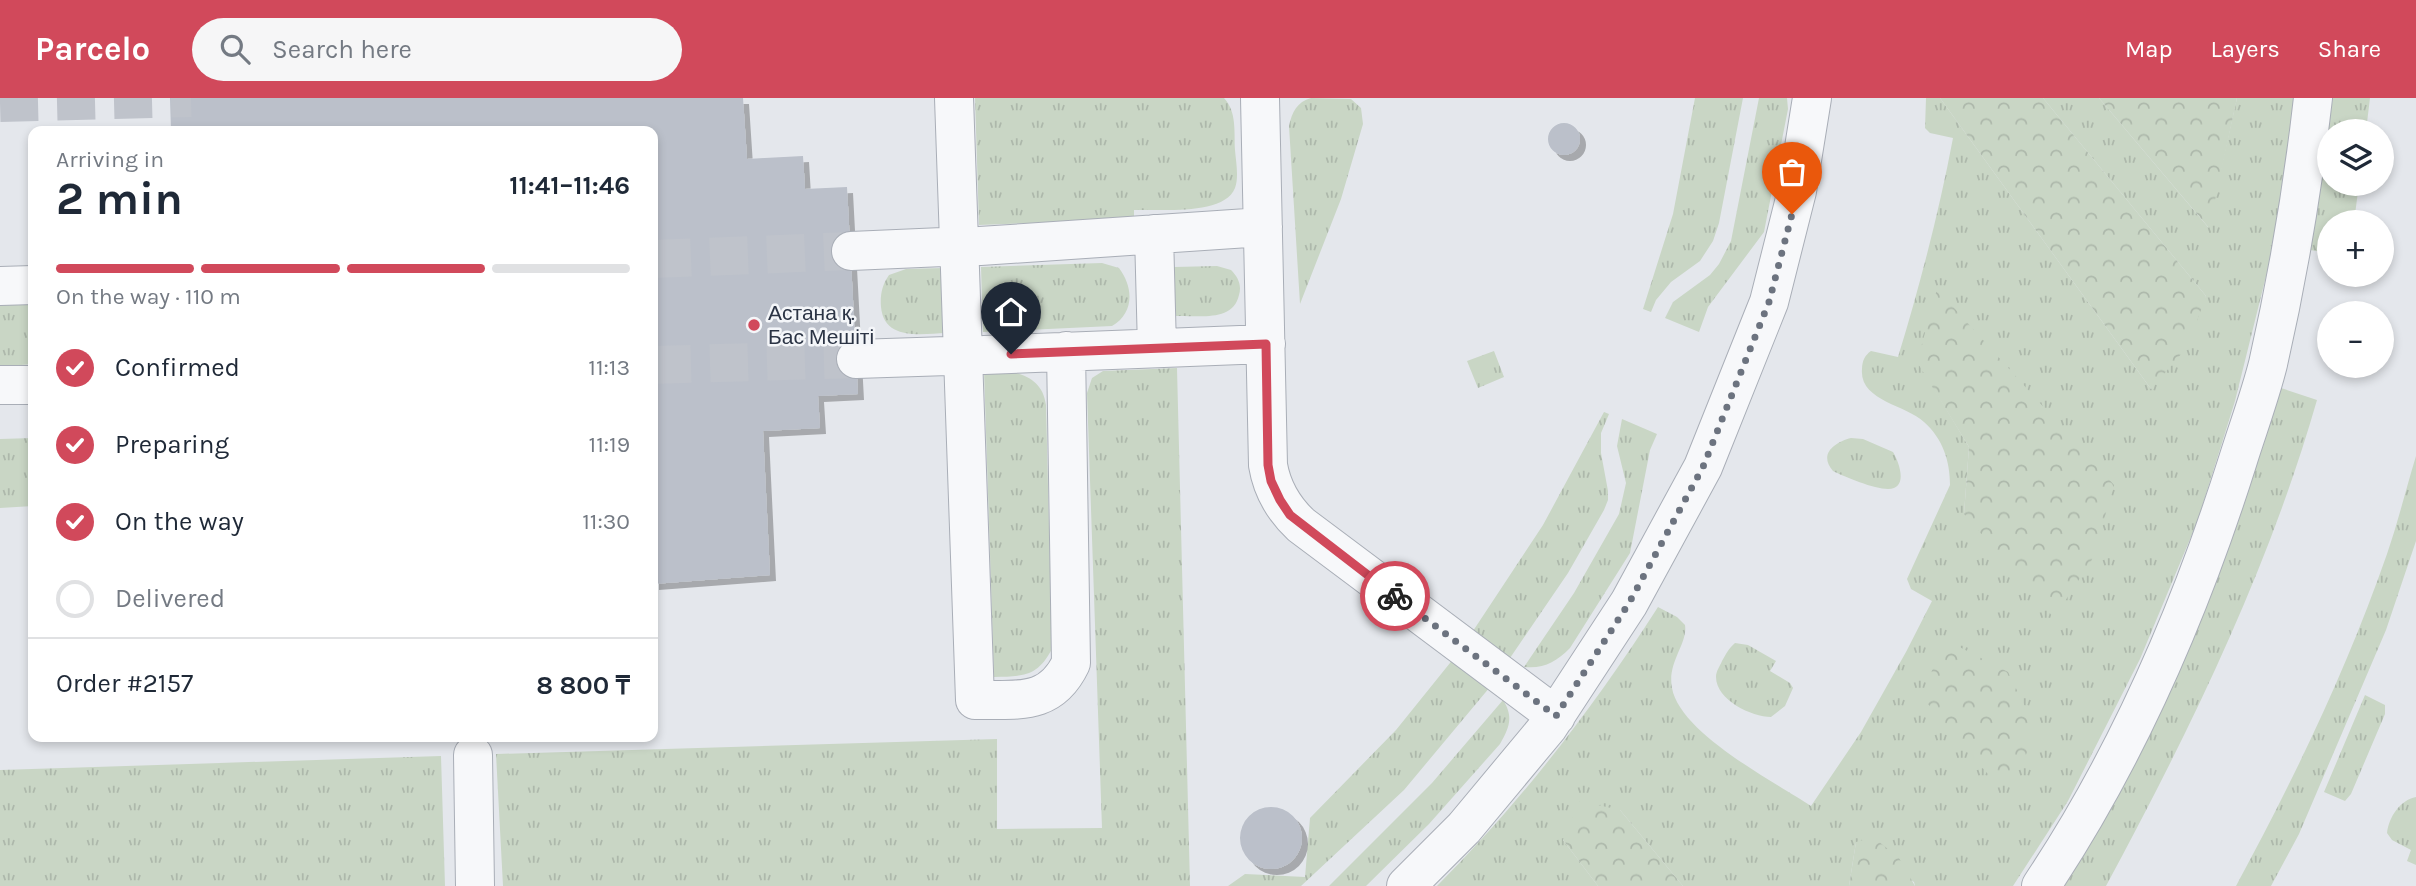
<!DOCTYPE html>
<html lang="en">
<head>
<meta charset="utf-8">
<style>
	:root { --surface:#fff; --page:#f6f6f7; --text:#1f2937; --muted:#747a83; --line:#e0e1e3; --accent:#d1495b }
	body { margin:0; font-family:Karla,sans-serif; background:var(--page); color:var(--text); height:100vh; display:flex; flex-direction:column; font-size:26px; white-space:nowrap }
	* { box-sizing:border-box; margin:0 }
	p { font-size:23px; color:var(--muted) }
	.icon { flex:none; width:38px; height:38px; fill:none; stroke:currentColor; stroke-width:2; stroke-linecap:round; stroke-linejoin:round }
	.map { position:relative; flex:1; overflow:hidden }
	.side { position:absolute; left:28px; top:28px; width:630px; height:616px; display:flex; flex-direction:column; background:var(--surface); border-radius:14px; box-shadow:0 4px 10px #0003 }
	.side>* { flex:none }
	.fabs { position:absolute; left:2317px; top:21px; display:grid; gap:14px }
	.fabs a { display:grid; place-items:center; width:77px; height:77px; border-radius:50%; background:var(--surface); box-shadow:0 4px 10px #0003; font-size:35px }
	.pin { position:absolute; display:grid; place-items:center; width:60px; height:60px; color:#fff; margin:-72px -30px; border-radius:50% 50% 50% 0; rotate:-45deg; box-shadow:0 0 7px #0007 }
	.pin .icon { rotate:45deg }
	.courier { position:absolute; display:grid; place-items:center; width:70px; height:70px; margin:-35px; border:5px solid #d1495b; border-radius:50%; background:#fff; color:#222; box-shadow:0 2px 9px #0007 }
	.head em { font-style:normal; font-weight:700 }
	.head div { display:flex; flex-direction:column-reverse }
	.head { display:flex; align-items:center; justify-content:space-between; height:119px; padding:0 28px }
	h1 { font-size:46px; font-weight:700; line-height:52px }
	.bar { display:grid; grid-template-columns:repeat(4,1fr); gap:10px 7px; align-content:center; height:84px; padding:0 28px }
	.bar i { height:9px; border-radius:5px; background:var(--line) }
	.bar .current { background:var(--accent) }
	.bar p { grid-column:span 4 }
	.line { display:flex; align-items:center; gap:18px; padding:0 28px; border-top:2px solid var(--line) }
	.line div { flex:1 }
	ol { padding:0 28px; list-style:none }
	li { display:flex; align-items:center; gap:21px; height:77px }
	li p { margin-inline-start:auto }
	li .icon { padding:7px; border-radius:50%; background:var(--accent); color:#fff; stroke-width:4 }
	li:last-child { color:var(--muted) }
	li i { width:38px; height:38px; border:4px solid var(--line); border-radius:50% }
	header { display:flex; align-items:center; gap:42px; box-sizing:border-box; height:98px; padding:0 35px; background:var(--accent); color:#fff }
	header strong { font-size:33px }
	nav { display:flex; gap:38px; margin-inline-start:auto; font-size:24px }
	.search { width:490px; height:63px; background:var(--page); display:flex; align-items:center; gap:18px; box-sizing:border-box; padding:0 24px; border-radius:38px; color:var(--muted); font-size:26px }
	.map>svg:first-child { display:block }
	.grass { fill:url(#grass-tufts); fill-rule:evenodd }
	.forest { fill:url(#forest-crowns) }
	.building { fill:#bbc0ca; filter:url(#shadow) }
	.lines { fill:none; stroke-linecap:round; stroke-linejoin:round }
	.minor-tunnel { stroke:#bfc3cb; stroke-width:38; stroke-dasharray:38 19; stroke-linecap:butt }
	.minor-casing { stroke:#a9aeb7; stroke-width:40 }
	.minor { stroke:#f7f8fa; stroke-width:38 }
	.done { stroke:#6c737f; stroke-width:7; stroke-dasharray:0 12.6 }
	.route { stroke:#d1495b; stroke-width:9 }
	.poi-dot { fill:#d1495b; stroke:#f4f6f9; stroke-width:2.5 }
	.labels { text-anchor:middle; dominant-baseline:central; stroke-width:5; stroke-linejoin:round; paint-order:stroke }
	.poi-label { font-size:21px; fill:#2b3445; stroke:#f4f6f9; text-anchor:start }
</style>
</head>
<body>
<header>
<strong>Parcelo</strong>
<div class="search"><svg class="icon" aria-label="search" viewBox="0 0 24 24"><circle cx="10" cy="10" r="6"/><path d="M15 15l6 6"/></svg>Search here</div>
<nav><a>Map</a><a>Layers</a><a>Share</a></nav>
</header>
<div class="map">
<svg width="2416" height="788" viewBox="0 0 2416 788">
	<defs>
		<pattern id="grass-tufts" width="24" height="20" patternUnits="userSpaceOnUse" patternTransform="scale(1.75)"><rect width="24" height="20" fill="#c9d6c5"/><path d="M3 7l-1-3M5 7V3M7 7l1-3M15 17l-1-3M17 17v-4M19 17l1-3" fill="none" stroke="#adb8ab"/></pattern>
		<pattern id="forest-crowns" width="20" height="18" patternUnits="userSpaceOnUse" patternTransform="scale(1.75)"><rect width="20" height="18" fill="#c9d6c5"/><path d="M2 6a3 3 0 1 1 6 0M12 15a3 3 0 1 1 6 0" fill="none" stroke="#adb8ab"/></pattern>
		<filter id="shadow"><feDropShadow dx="6" dy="6" stdDeviation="0" flood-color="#0004"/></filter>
	</defs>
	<rect width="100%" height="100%" fill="#e4e7ec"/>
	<!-- grass -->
	<path class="grass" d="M975 0H1224C1237 14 1234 34 1235 52 1236 64 1239 79 1235 90 1224 118 1159 111 1134 112V121L979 127Z
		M1311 0 1351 1 1361 10 1363 26 1341 101 1300 206 1289 28C1292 14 1297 4 1311 0Z
		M1695 0H1743L1719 125 1713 143 1700 163 1671 184 1656 202 1651 214 1643 211 1673 116Z
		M1759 0H1787L1788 11 1764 134 1708 209 1699 234 1665 220 1673 204 1710 177 1719 166 1731 143Z
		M1926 0H1940L2151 291 2206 198 2043 0H2099L2208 129 2237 0H2297L2276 138 2235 303 2198 422 2140 561 2068 703 2013 788H1915L1914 784 1856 744 1849 788H1683L1620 712 1563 742 1598 788H1437C1524 700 1591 613 1658 509L1677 519 1685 527C1688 546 1667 564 1672 590 1680 635 1773 683 1811 708L1861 634 1906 554 1932 503 1911 491 1907 481 1950 387C1950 363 1943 341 1924 324 1906 307 1859 303 1862 271 1862 263 1865 257 1871 253L1898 259C1920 187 1939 114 1953 40L1930 35 1925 30ZM1918 264 2093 460 1964 416 1969 349Z
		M2333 0H2370L2366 33H2329V86H2359L2354 124H2329V155L2310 152Z
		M1102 165 1119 170C1134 190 1134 215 1112 228L983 234 981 169Z
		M1217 168 1231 172C1238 179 1242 187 1239 197 1233 225 1196 217 1175 218L1174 169Z
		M943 170 946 235C922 236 884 243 881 209 880 197 882 187 889 177L906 171Z
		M0 203 33 205 32 266 0 269Z
		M1494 253 1504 279 1478 290 1467 263Z
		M1177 270 1190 788H503L496 656 997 641V731L1102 730 1087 295 1092 280 1103 273Z
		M984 272C1011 272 1042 275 1046 307L1052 551C1037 579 1024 578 994 579Z
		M2278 289 2317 302C2268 473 2190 632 2106 788H2064Z
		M1604 314 1609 316 1601 335V355L1608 393V402L1604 412 1568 475 1510 560 1473 533 1543 427Z
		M1622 321 1657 336 1650 352 1630 455 1570 550C1556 564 1544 571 1524 569L1574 495 1619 416 1626 385 1617 348Z
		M33 340V408L0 410V341Z
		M1851 340 1863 341 1893 354C1899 364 1909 391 1888 391 1874 391 1845 379 1833 373 1818 356 1835 344 1851 340Z
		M2416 358V443L2386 532 2299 736 2271 788H2236C2294 681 2347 571 2387 456 2398 424 2406 391 2416 358Z
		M1735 545 1748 547 1776 563 1770 573 1790 585 1793 590 1785 608 1771 619C1752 619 1716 602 1716 579 1716 573 1720 568 1722 563 1726 556 1729 550 1735 545Z
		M1454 560 1490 589 1404 692 1301 788H1228L1245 776 1305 779 1310 720 1396 632Z
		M2365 597 2385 607V616L2351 696 2345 703 2324 694Z
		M1503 602C1514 619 1509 630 1500 646L1429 726 1366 788H1329L1432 685Z
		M441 658 445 788H0V672Z
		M2416 699V767L2407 763 2411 752 2392 742 2387 735C2389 719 2400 702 2416 699Z"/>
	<!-- forest -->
	<path class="forest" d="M1940 0H2043L2206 198 2188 248 2151 291Z
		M2099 0H2237L2209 130Z
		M1937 191 2114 387 2093 460 2054 520 1964 416 1969 349 1917 264Z
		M1944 541 2008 574 2035 629 2026 657 1999 689 1922 599Z
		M1580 703 1620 712 1683 788H1598L1563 742Z
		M1873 739 1899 760 1915 788H1849L1856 744Z"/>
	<!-- building -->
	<path class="building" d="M170 0H743L747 61 803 58 805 91 847 89 858 296 818 298 820 330 763 333 770 477 653 486V33H171Z
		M1548 41a16 16 0 1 1 32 0a16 16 0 1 1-32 0Z
		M1240 740a31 31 0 1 1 62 0a31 31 0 1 1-62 0Z"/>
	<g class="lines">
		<!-- minor-tunnel -->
		<path class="minor-tunnel" d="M0 5 191 0
			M653 161 851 153
			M653 267 856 261"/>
		<defs>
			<path id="minor" d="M954 0 975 602C1017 601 1050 609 1071 565L1066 253
				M1260 0 1268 367C1272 391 1283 410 1301 427L1556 618
				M1154 136 1157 250
				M980 148 1263 129
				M851 153 943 149
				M0 188 33 187
				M984 257 1266 246
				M856 261 948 258
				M0 287H33
				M473 657 475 788
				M1406 788 1464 730 1548 629 1629 505 1703 369 1769 204 1797 93 1812 0
				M2041 788C2128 658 2191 511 2238 362 2248 330 2260 298 2268 266 2288 178 2303 89 2313 0"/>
		</defs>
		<!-- minor casing -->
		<use href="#minor" class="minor-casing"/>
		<!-- minor -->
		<use href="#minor" class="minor"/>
	</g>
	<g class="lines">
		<!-- done -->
		<path class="done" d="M1395 498 1556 618 1629 505 1703 369 1769 204 1792 116"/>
		<!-- route -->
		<path class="route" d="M1011 256 1266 246 1268 367 1271 383 1280 402 1290 417 1395 498"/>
	</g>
	<!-- markers -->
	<circle class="poi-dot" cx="754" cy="227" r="7"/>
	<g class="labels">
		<!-- poi labels -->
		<g class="poi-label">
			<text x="768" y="215">Астана қ.<tspan x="768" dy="24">Бас Мешіті</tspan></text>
		</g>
	</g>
</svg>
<div class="fabs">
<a><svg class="icon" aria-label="layers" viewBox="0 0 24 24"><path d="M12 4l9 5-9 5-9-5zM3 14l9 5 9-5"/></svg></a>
<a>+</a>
<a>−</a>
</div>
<div class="pin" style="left:1792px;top:116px;background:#ea580c"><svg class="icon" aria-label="bag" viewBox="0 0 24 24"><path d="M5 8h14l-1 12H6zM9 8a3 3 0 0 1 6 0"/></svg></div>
<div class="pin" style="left:1011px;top:256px;background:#1f2937"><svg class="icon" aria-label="home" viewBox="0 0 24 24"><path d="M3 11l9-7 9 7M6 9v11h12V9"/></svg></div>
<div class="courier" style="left:1395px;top:498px"><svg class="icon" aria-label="bike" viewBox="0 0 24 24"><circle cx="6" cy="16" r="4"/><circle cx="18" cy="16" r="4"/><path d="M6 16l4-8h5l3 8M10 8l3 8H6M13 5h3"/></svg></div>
<section class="side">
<div class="head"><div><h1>2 min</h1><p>Arriving in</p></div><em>11:41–11:46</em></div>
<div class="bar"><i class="current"></i><i class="current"></i><i class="current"></i><i></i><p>On the way · 110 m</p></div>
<ol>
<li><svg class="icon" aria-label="check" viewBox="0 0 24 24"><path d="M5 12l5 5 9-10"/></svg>Confirmed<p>11:13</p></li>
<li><svg class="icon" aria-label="check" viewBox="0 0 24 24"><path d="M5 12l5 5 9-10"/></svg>Preparing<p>11:19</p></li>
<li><svg class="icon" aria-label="check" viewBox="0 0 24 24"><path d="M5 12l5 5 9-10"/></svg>On the way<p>11:30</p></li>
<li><i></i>Delivered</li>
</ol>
<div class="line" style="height:91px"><div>Order #2157</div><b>8 800 ₸</b></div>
</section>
</div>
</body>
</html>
